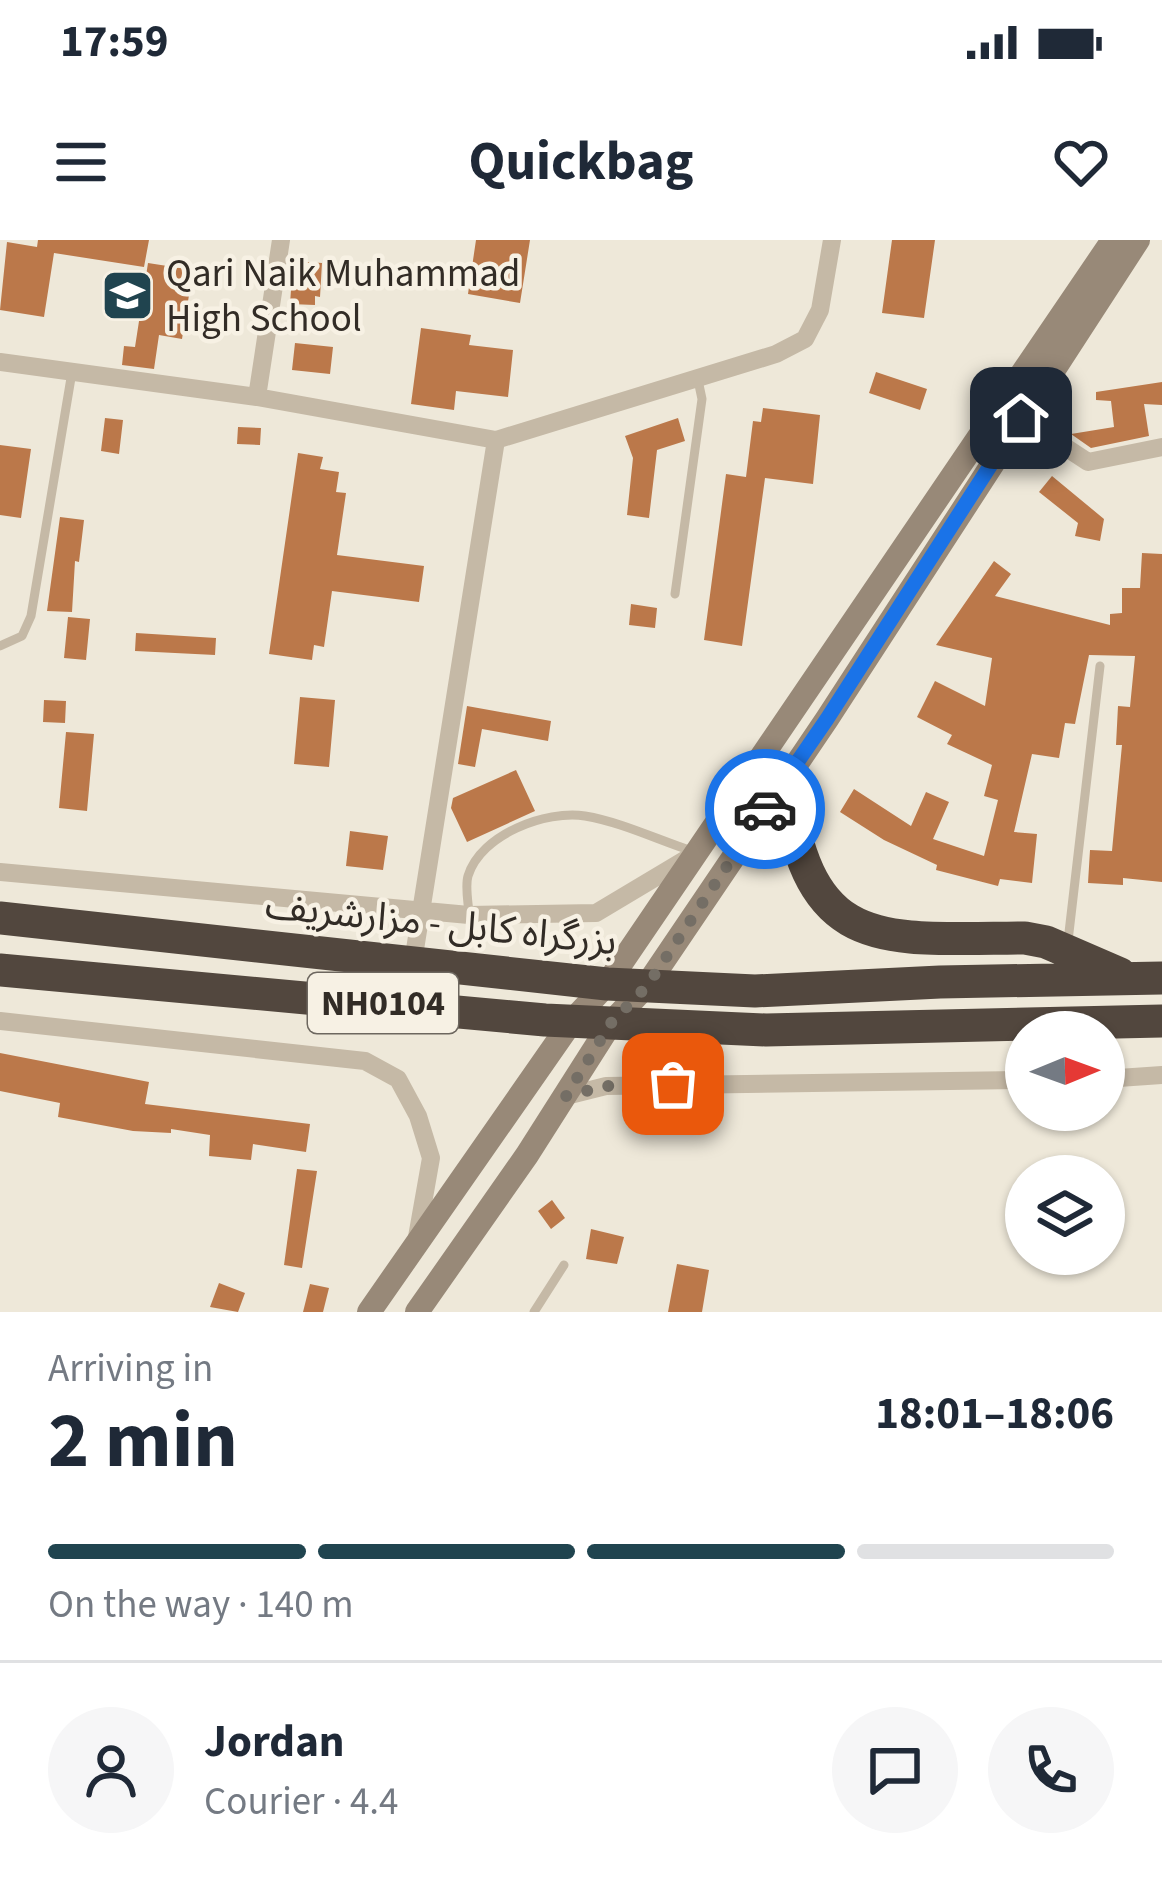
<!DOCTYPE html>
<html lang="en">
<head>
<meta charset="utf-8">
<style>
	:root { --surface:#fff; --page:#f6f6f7; --text:#1f2937; --muted:#747a83; --line:#e0e1e3; --accent:#20444f }
	body { margin:0; font-family:"Source Sans 3","Noto Sans Arabic",sans-serif; background:var(--page); color:var(--text); height:100vh; display:flex; flex-direction:column; font-size:45px; white-space:nowrap }
	* { box-sizing:border-box; margin:0 }
	p { font-size:39px; color:var(--muted) }
	.icon { flex:none; width:66px; height:66px; fill:none; stroke:currentColor; stroke-width:2; stroke-linecap:round; stroke-linejoin:round }
	.map { position:relative; height:1072px; overflow:hidden }
	.drawer { display:flex; flex-direction:column; background:var(--surface); flex:1 }
	.drawer>* { flex:none }
	.needle { width:78px; rotate:89deg }
	.tools { position:absolute; left:1005px; top:771px; display:grid; gap:24px }
	.tools a { display:grid; place-items:center; width:120px; height:120px; border-radius:50%; background:var(--surface); box-shadow:0 3px 9px #0004; font-size:60px }
	.pin { position:absolute; display:grid; place-items:center; width:102px; height:102px; color:#fff; margin:-51px; border-radius:24px; box-shadow:0 6px 18px #0006 }
	.courier { position:absolute; display:grid; place-items:center; width:120px; height:120px; margin:-60px; border:9px solid #1a73e8; border-radius:50%; background:#fff; color:#222; box-shadow:0 3px 15px #0007 }
	.headline em { font-style:normal; font-weight:700 }
	.headline div { display:flex; flex-direction:column-reverse }
	.headline { display:flex; align-items:center; justify-content:space-between; height:204px; padding:0 48px }
	h1 { font-size:78px; font-weight:700; line-height:90px }
	.bar { display:grid; grid-template-columns:repeat(4,1fr); gap:18px 12px; align-content:center; height:144px; padding:0 48px }
	.bar i { height:15px; border-radius:9px; background:var(--line) }
	.bar .active { background:var(--accent) }
	.bar p { grid-column:span 4 }
	.line { display:flex; align-items:center; gap:30px; padding:0 48px; border-top:3px solid var(--line) }
	.line div { flex:1 }
	.round { display:grid; place-items:center; flex:none; width:126px; height:126px; border-radius:63px; background:var(--page) }
	.status { display:flex; justify-content:space-between; align-items:center; height:84px; padding:0 60px; background:var(--surface); direction:ltr }
	.status svg { height:33px; fill:currentColor }
	header { display:flex; justify-content:space-between; align-items:center; height:156px; padding:0 48px; background:var(--surface); font-size:54px; font-weight:700 }
	.map>svg:first-child { display:block }
	.building { fill:#bb784a }
	.lines { fill:none; stroke-linecap:round; stroke-linejoin:round }
	.lane { stroke:#c5b9a6; stroke-width:9 }
	.street { stroke:#c5b9a6; stroke-width:18 }
	.secondary { stroke:#988978; stroke-width:24 }
	.highway { stroke:#52473e; stroke-width:33 }
	.done { stroke:#746e65; stroke-width:12; stroke-dasharray:0 21.6 }
	.route { stroke:#1a73e8; stroke-width:15 }
	.labels { text-anchor:middle; dominant-baseline:central; stroke-width:9; stroke-linejoin:round; paint-order:stroke }
	.shield { fill:#f7f1e4; stroke:#6d675f; stroke-width:3 }
	.shield-label { font-size:36px; font-weight:bold; fill:#322c26 }
	.poi-label { font-size:39px; fill:#322c26; stroke:#f7f1e4; text-anchor:start }
	.street-label { font-size:39px; fill:#322c26; stroke:#f7f1e4 }
</style>
</head>
<body>
<div class="status"><b>17:59</b><svg viewBox="0 0 49 12"><path d="M0 12V9h3v3zM5 12V6h3v6zM10 12V3h3v9zM15 12V0h3v12zM26 1h20v11H26zM47 4h2v5h-2z"/></svg></div>
<header><svg class="icon" aria-label="menu" viewBox="0 0 24 24"><path d="M4 6h16M4 12h16M4 18h16"/></svg>Quickbag<svg class="icon" aria-label="heart" viewBox="0 0 24 24"><path d="M12 20l-8-8c-3-5 5-10 8-4 3-6 11-1 8 4z"/></svg></header>
<div class="map">
<svg width="1162" height="1072" viewBox="0 0 1162 1072">
	<rect width="100%" height="100%" fill="#eee8d9"/>
	<!-- building -->
	<path class="building" d="M38 0H149L144 27 54 13 44 77 0 70 7 2 37 7Z
		M476 0H530L520 63 468 54Z
		M892 0H935L924 78 882 73Z
		M293 21 322 23 320 57 315 56V65L290 64Z
		M148 23 193 30 182 99 159 95 154 129 122 125 124 106 135 107Z
		M421 88 471 95 469 105 513 110 508 157 456 151 454 170 411 164Z
		M295 103 333 107 330 134 292 130Z
		M876 132 927 149 920 170 869 153Z
		M1162 142V165L1144 164 1149 196 1091 208 1071 194 1114 187 1111 161 1096 160V152Z
		M763 168 820 175 813 244 765 238 742 406 704 400 726 234 746 237 753 181 761 182Z
		M105 178 123 180 119 214 101 211Z
		M678 178 685 201 657 210 649 278 627 275 633 218 625 196Z
		M238 187 261 188 260 205 237 204Z
		M0 205 31 209 21 278 0 275Z
		M298 213 323 217 320 229 339 232 336 252 346 253 337 315 424 326 419 362 332 351 324 407 314 405 312 420 269 414Z
		M1052 236 1104 279 1100 301 1075 296 1078 283 1039 252Z
		M60 277 84 280 79 322 75 321 72 372 47 371Z
		M1142 313 1162 314V642L1123 638V645L1088 643 1090 610 1112 611 1122 505H1116L1118 466 1130 467 1135 416 1089 415 1075 484 1065 483 1059 518 1032 514 1014 592 1037 594 1032 643 1000 639 998 646 936 630 937 625 884 600 840 572 854 549 911 586 926 552 949 562 933 599 984 616 998 560 984 556 992 525 947 504 952 495 917 477 935 441 985 466 992 418 936 405 994 321 1011 334 995 356 1110 385V374L1122 373V348H1140Z
		M631 364 657 368 655 388 629 385Z
		M68 377 90 379 86 420 64 418Z
		M136 393 216 398 215 415 135 411Z
		M300 457 335 460 329 527 294 524Z
		M44 460 66 461 65 483 43 482Z
		M467 466 551 481 548 501 482 489 475 527 458 524Z
		M66 492 94 494 87 571 59 568Z
		M516 530 535 571 467 602 451 568 453 558Z
		M350 591 388 596 383 630 346 626Z
		M0 813 149 842 145 864 310 884 306 912 253 904 251 920 209 916 210 895 171 889V893L133 891 58 877 60 863 0 851Z
		M297 929 317 931 302 1028 284 1025Z
		M552 960 565 978 551 989 538 971Z
		M591 989 624 997 617 1024 586 1019Z
		M677 1024 709 1030 702 1072H668Z
		M219 1043 245 1053 238 1072 210 1067Z
		M310 1044 329 1048 323 1072H303Z"/>
	<g class="lines">
		<!-- lane -->
		<path class="lane" d="M675 354 702 159 698 140
			M0 406 22 396 31 376 72 132
			M469 673C468 661 465 646 468 636 481 594 546 570 585 576 621 582 658 600 692 611
			M1068 701 1100 426
			M534 1072 564 1025"/>
		<!-- street -->
		<path class="street" d="M0 122 257 157 496 200 776 114 805 99 820 70 832 0
			M257 157 281 0
			M1021 178 1088 222 1162 207
			M0 632 469 675 596 673 688 618
			M413 722 496 200
			M0 781 365 821 398 839 418 876 431 918 417 997
			M1104 839 1162 835
			M566 856 606 846 1026 840"/>
		<!-- secondary -->
		<path class="secondary" d="M369 1072 572 781 607 744 1113 0
			M417 1072 527 915 611 783 647 745 827 479 1138 0"/>
		<!-- highway -->
		<path class="highway" d="M785 538C807 714 877 699 1025 698L1046 702 1120 734
			M0 678 607 744 755 751 940 742 1162 738
			M0 730 545 780 766 790 1162 781"/>
	</g>
	<g class="lines">
		<!-- done -->
		<path class="done" d="M673 844 606 846 566 856 611 783 647 746 765 569"/>
		<!-- route -->
		<path class="route" d="M765 569 827 479 1021 178"/>
	</g>
	<!-- icons -->
	<defs>
		<symbol id="school-square" viewBox="-11 -11 22 22"><rect x="-9" y="-9" width="18" height="18" rx="4" fill="#20444f" stroke="#f7f1e4"/><path d="M0-5L7-2L0 1L-7-2ZM-4 1L0 2.5L4 1V4Q0 6-4 4Z" fill="#fff"/></symbol>
	</defs>
	<g fill-rule="evenodd">
		<use href="#school-square" x="98" y="26" width="59" height="59"/>
	</g>
	<g class="labels">
		<!-- shield labels -->
		<rect class="shield" x="308" y="733" width="150" height="60" rx="9"/>
		<g class="shield-label">
			<text x="383" y="763">NH0104</text>
		</g>
		<!-- poi labels -->
		<g class="poi-label">
			<text x="166" y="34">Qari Naik Muhammad<tspan x="166" dy="45">High School</tspan></text>
		</g>
		<!-- street labels -->
		<g class="street-label">
			<text transform="translate(441 684) rotate(6)">بزرگراه کابل - مزارشریف</text>
		</g>
	</g>
</svg>
<div class="tools">
<a><svg class="needle" viewBox="-14 -14 28 28"><path d="M0-13l5 13h-10z" fill="#e53935"/><path d="M0 13l5-13h-10z" fill="#747a83"/></svg></a>
<a><svg class="icon" aria-label="layers" viewBox="0 0 24 24"><path d="M12 4l9 5-9 5-9-5zM3 14l9 5 9-5"/></svg></a>
</div>
<div class="pin" style="left:673px;top:844px;background:#ea580c"><svg class="icon" aria-label="bag" viewBox="0 0 24 24"><path d="M5 8h14l-1 12H6zM9 8a3 3 0 0 1 6 0"/></svg></div>
<div class="pin" style="left:1021px;top:178px;background:#1f2937"><svg class="icon" aria-label="home" viewBox="0 0 24 24"><path d="M3 11l9-7 9 7M6 9v11h12V9"/></svg></div>
<div class="courier" style="left:765px;top:569px"><svg class="icon" aria-label="car" viewBox="0 0 24 24"><path d="M5 17H2v-5l4-1 3-4h7l3 4 3 1v5h-3M9 17h6M6 11h13"/><circle cx="7" cy="17" r="2"/><circle cx="17" cy="17" r="2"/></svg></div>
</div>
<section class="drawer">
<div class="headline"><div><h1>2 min</h1><p>Arriving in</p></div><em>18:01–18:06</em></div>
<div class="bar"><i class="active"></i><i class="active"></i><i class="active"></i><i></i><p>On the way · 140 m</p></div>
<div class="line" style="height:216px"><a class="round"><svg class="icon" aria-label="person" viewBox="0 0 24 24"><circle cx="12" cy="8" r="4"/><path d="M4 21q1-7 8-7t8 7"/></svg></a><div><b>Jordan</b><p>Courier · 4.4</p></div><a class="round"><svg class="icon" aria-label="chat" viewBox="0 0 24 24"><path d="M4 5h16v11H9l-5 4z"/></svg></a><a class="round"><svg class="icon" aria-label="phone" viewBox="0 0 24 24"><path d="M5 4h4l2 5-3 2q2 4 5 5l2-3 5 2v4C11 20 4 13 5 4z"/></svg></a></div>
</section>
</body>
</html>
